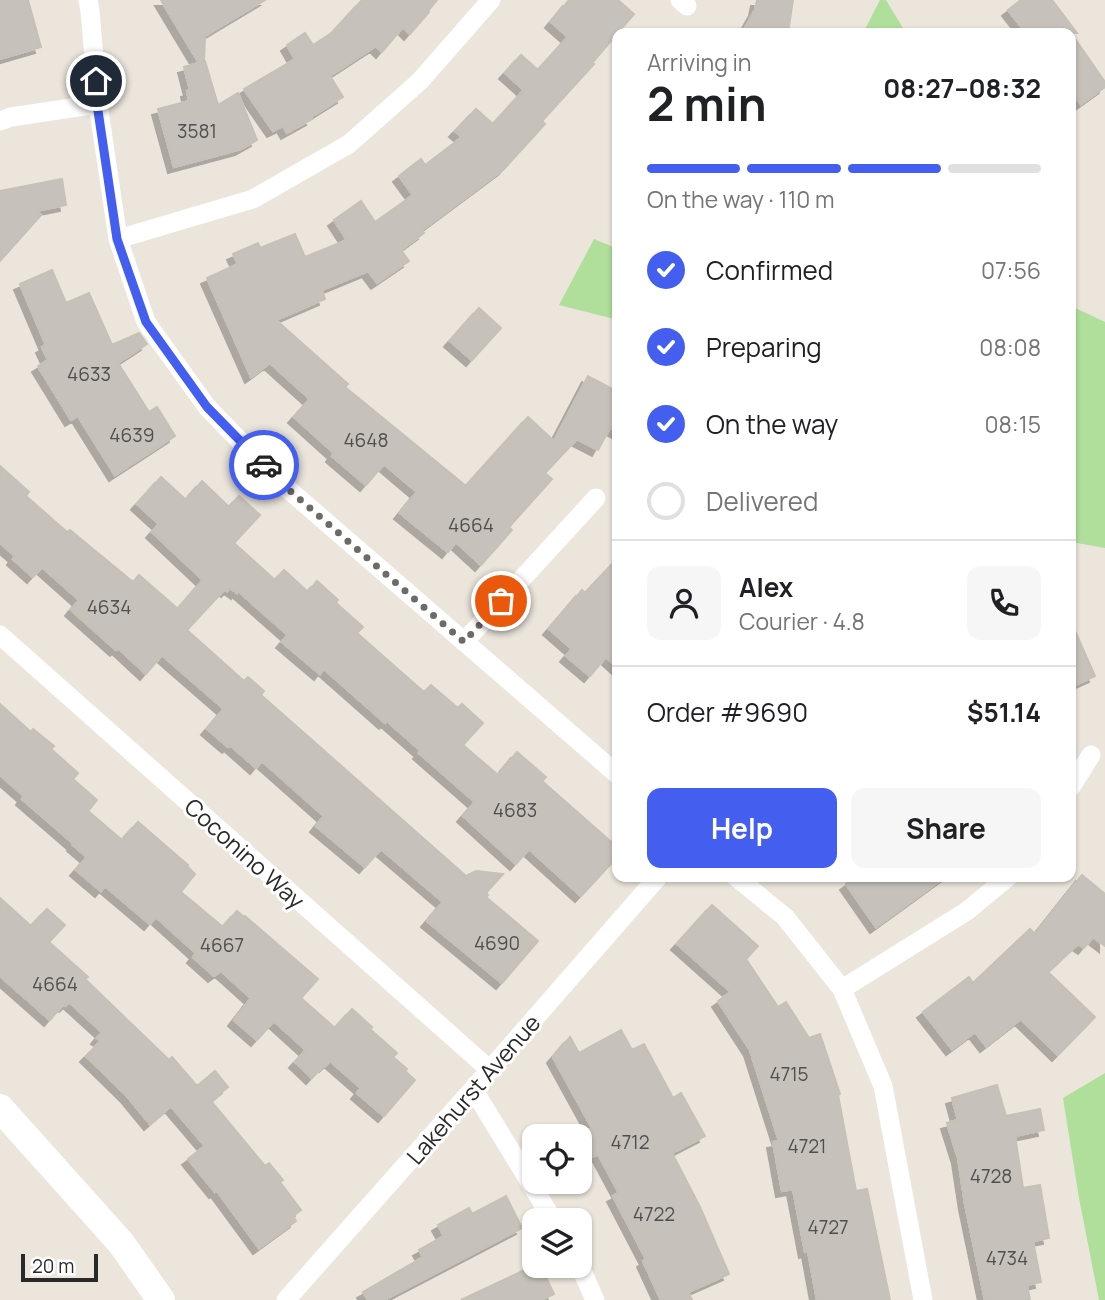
<!DOCTYPE html>
<html lang="en">
<head>
<meta charset="utf-8">
<style>
	:root { --surface:#fff; --page:#f6f6f6; --text:#202124; --muted:#757577; --line:#e0e0e0; --accent:#445ff0 }
	body { margin:0; font-family:Manrope,sans-serif; background:var(--page); color:var(--text); height:100vh; display:flex; flex-direction:column; font-size:26px; white-space:nowrap }
	* { box-sizing:border-box; margin:0 }
	p { font-size:23px; color:var(--muted) }
	.icon { flex:none; width:38px; height:38px; fill:none; stroke:currentColor; stroke-width:2; stroke-linecap:round; stroke-linejoin:round }
	.map { position:relative; flex:1; overflow:hidden }
	.details { position:absolute; left:612px; top:28px; width:464px; height:854px; display:flex; flex-direction:column; background:var(--surface); border-radius:14px; box-shadow:0 2px 5px #0004 }
	.details>* { flex:none }
	.buttons { position:absolute; left:522px; top:1124px; display:grid; gap:14px }
	.buttons a { display:grid; place-items:center; width:70px; height:70px; border-radius:14px; background:var(--surface); box-shadow:0 2px 5px #0004; font-size:35px }
	.scale { position:absolute; left:21px; bottom:18px; width:77px; box-sizing:border-box; padding-left:7px; border:4px solid #292929; border-top:0; font-size:19px; line-height:24px; white-space:nowrap; color:#292929; -webkit-text-stroke:5px #fff; paint-order:stroke }
	.pin { position:absolute; display:grid; place-items:center; width:60px; height:60px; color:#fff; margin:-30px; border:4px solid #fff; border-radius:50%; box-shadow:0 2px 7px #0007 }
	.courier { position:absolute; display:grid; place-items:center; width:70px; height:70px; margin:-35px; border:5px solid #445ff0; border-radius:50%; background:#fff; color:#222; box-shadow:0 2px 9px #0007 }
	.summary em { font-style:normal; font-weight:700 }
	.summary div { display:flex; flex-direction:column-reverse }
	.summary { display:flex; align-items:center; justify-content:space-between; height:119px; padding:0 35px }
	h1 { font-size:46px; font-weight:700; line-height:52px }
	.bar { display:grid; grid-template-columns:repeat(4,1fr); gap:10px 7px; align-content:center; height:84px; padding:0 35px }
	.bar i { height:9px; border-radius:5px; background:var(--line) }
	.bar .active { background:var(--accent) }
	.bar p { grid-column:span 4 }
	.line { display:flex; align-items:center; gap:18px; padding:0 35px; border-top:2px solid var(--line) }
	.line div { flex:1 }
	.round { display:grid; place-items:center; flex:none; width:74px; height:74px; border-radius:14px; background:var(--page) }
	ol { padding:0 35px; list-style:none }
	li { display:flex; align-items:center; gap:21px; height:77px }
	li p { margin-inline-start:auto }
	li .icon { padding:7px; border-radius:50%; background:var(--accent); color:#fff; stroke-width:4 }
	li:last-child { color:var(--muted) }
	li i { width:38px; height:38px; border:4px solid var(--line); border-radius:50% }
	.primary-button { display:flex; gap:14px; margin-top:auto; padding:14px 35px }
	.primary-button a { flex:1; height:80px; border-radius:14px; background:var(--accent); color:#fff; font-size:28px; font-weight:700; line-height:80px; text-align:center }
	.primary-button a+a { background:var(--page); color:var(--text) }
	.map>svg:first-child { display:block }
	.green { fill:#b0df9b }
	.building { fill:#c6c2bb; stroke:#c6c1b6; stroke-width:2; filter:url(#shadow) }
	.lines { fill:none; stroke-linecap:round; stroke-linejoin:round }
	.street { stroke:#fff; stroke-width:19 }
	.secondary { stroke:#fff; stroke-width:28 }
	.done { stroke:#6d6b68; stroke-width:7; stroke-dasharray:0 12.6 }
	.route { stroke:#445ff0; stroke-width:9 }
	.labels { text-anchor:middle; dominant-baseline:central; stroke-width:6; stroke-linejoin:round; paint-order:stroke }
	.number-label { font-size:19px; fill:#504f4e }
	.street-label { font-size:23px; fill:#292929; stroke:#fff }
</style>
</head>
<body>
<div class="map">
<svg width="1105" height="1300" viewBox="0 0 1105 1300">
	<defs>
		<filter id="shadow"><feDropShadow dx="-6" dy="6" stdDeviation="0" flood-color="#0004"/></filter>
	</defs>
	<rect width="100%" height="100%" fill="#ebe5dc"/>
	<!-- green -->
	<path class="green" d="M880 0H886L906 33H863Z
		M594 239 618 249V320L559 305Z
		M1071 306 1105 322V548L1071 542Z
		M1105 1073V1300H1099L1079 1198 1063 1098Z"/>
	<!-- building -->
	<path class="building" d="M0 0H28L41 47 0 59Z
		M161 0H265L205 36 204 61H205L218 105 238 93 257 140 241 149 174 167 158 109 189 101 187 91 190 90 184 67 199 63Z
		M362 0H437L428 11 429 12 410 34 403 27 382 52 376 46 330 76 343 97 311 117 312 119 287 133 283 126 273 131 244 89 295 59 287 45 305 33 313 45 333 32Z
		M569 0H618L634 14 592 63 594 64 542 121 545 124 504 169 422 230 424 233 401 250 409 261 377 283 368 271 322 290 325 299 276 320 348 384 345 387 466 486 528 417 554 441 588 376 618 392V432L610 428 598 450 577 439 545 473 552 479 509 527 512 530 481 565 456 542 448 552 400 513 417 492 384 464 366 485 332 456 334 453 294 417 310 399 270 363 251 377 207 278 238 264 233 254 258 243 260 248 295 234 305 257 347 240 334 220 361 201 375 222 413 195 399 176 421 159 425 165 462 137 455 131 476 109 493 124 524 90 505 73 521 55 538 70 568 37 551 22Z
		M757 0H793L788 33H742L755 10Z
		M1021 0H1052L1077 33H1071L1105 82V87L1081 104 1071 90V33H1026L1008 10Z
		M62 179 66 205 36 211 41 215 0 261V191Z
		M52 270 66 303 89 293 112 345 139 333 147 344 118 363 149 412 157 407 175 436 115 475 78 416 71 420 38 366 48 360 42 347 46 345 20 284Z
		M479 308 501 328 472 360 450 341Z
		M0 466 29 492 26 496 67 532 70 530 133 582 139 575 178 609 203 580 152 532 159 524 137 504 161 477 186 500 202 481 229 507 239 496 260 515 234 543 275 580 284 570 308 592 317 581 338 600 336 603 363 627 357 633 400 671 424 692 431 685 458 708 462 704 483 723 463 745 498 775 517 752 546 777 542 781 618 848V856L581 896 529 849 516 864 463 816 475 802 419 753 421 751 387 721 385 723 324 669 320 674 282 642 288 635 238 591 237 593 230 588 227 591 225 589 187 630 244 681 248 677 264 691 261 695 466 876 476 871 503 874 486 893 488 895 486 897 538 941 502 983 427 921 443 902 408 872 381 849 365 867 316 826 324 816 262 761 256 768 230 745 228 747 207 729 224 709 162 655 146 674 118 648 116 650 71 610 79 600 42 567 33 577 13 559 15 556 0 543Z
		M618 558V668L606 657 590 676 566 656 572 649 549 629 582 590 585 593Z
		M1071 622 1095 676 1071 687Z
		M0 704 31 732 33 729 54 746 51 749 78 773 73 779 97 800 88 811 122 840 138 822 188 865 187 866 195 874 181 892 223 927 237 911 244 917 245 916 318 979 301 998 335 1028 352 1009 372 1027 370 1029 397 1053 393 1057 407 1069 405 1071 415 1080 384 1116 357 1093 361 1088 330 1061 325 1066 324 1065 312 1078 295 1062 306 1050 274 1021 257 1040 234 1020 251 998 221 971 214 976 193 957 196 953 156 917 150 924 105 886 101 891 76 870 87 857 73 845 74 844 22 799 24 796 0 775Z
		M1082 875 1105 894V946L1093 937 1084 948 1078 944 1048 972 1095 1017 1058 1055 1021 1019 986 1046 975 1032 952 1049 923 1012 969 977 973 983 1030 929 1035 934Z
		M856 877H945L876 927 846 884Z
		M0 898 31 926 47 909 65 925 49 942 88 977 85 979 169 1060 172 1057 197 1086 215 1071 228 1087 211 1101 265 1166 269 1163 283 1180 280 1182 301 1210 293 1216 296 1221 259 1248 217 1191 215 1192 188 1159 205 1146 171 1106 150 1124 127 1096 86 1056 101 1041 97 1038 102 1032 69 1002 65 1006 63 1005 50 1020 0 976Z
		M712 905 758 946 746 959 778 1007 786 1002 809 1038 820 1034 840 1094 838 1095 856 1191 867 1189 890 1300H817L808 1251 805 1252 793 1189 782 1191 773 1142 779 1141 750 1050 718 1001 731 992 677 944Z
		M621 1030 632 1050 644 1044 673 1098 681 1093 705 1136 672 1153 700 1207 729 1274 688 1292 692 1300H661L643 1261 646 1259 613 1196 619 1193 598 1154 588 1159 579 1143 578 1136 592 1128 553 1057 570 1037 579 1053Z
		M997 1085 1006 1116 1040 1109 1044 1130 1015 1136 1023 1188 1040 1185 1049 1238 1033 1241 1041 1282 1027 1285 1030 1300H985L965 1204 958 1158 947 1123 958 1120 952 1098Z
		M506 1196 522 1228 384 1300H368L363 1292 423 1257 419 1250 444 1236 438 1225 469 1208 472 1214Z
		M535 1265H540L554 1294 541 1300H461Z"/>
	<g class="lines">
		<!-- street -->
		<path class="street" d="M88 0 90 11 98 104 118 239 146 322 207 407 281 483 618 775
			M680 0 687 6
			M0 121 11 117 98 104
			M118 239 253 199 349 144 420 81 491 0
			M0 635 490 1070
			M464 642 596 498
			M1071 787 1091 755
			M736 877 785 917 842 989 883 1086 923 1300
			M842 989 967 911 1008 877
			M473 1089 553 1220
			M579 1264 595 1300
			M286 1300 473 1089 658 877"/>
		<!-- secondary -->
		<path class="secondary" d="M0 1108 121 1243 161 1300"/>
	</g>
	<g class="lines">
		<!-- done -->
		<path class="done" d="M264 465 281 483 464 642 501 601"/>
		<!-- route -->
		<path class="route" d="M96 81 97 104 117 239 146 322 207 407 264 465"/>
	</g>
	<g class="labels">
		<!-- number labels -->
		<g class="number-label">
			<text x="197" y="131">3581</text>
			<text x="89" y="374">4633</text>
			<text x="132" y="435">4639</text>
			<text x="366" y="440">4648</text>
			<text x="471" y="525">4664</text>
			<text x="109" y="607">4634</text>
			<text x="515" y="810">4683</text>
			<text x="497" y="943">4690</text>
			<text x="222" y="945">4667</text>
			<text x="55" y="984">4664</text>
			<text x="789" y="1074">4715</text>
			<text x="630" y="1142">4712</text>
			<text x="807" y="1146">4721</text>
			<text x="991" y="1176">4728</text>
			<text x="654" y="1214">4722</text>
			<text x="828" y="1227">4727</text>
			<text x="1007" y="1258">4734</text>
		</g>
		<!-- street labels -->
		<g class="street-label">
			<text transform="translate(245 853) rotate(42)">Coconino Way</text>
			<text transform="translate(473 1089) rotate(-49)">Lakehurst Avenue</text>
		</g>
	</g>
</svg>
<div class="buttons">
<a><svg class="icon" aria-label="locate" viewBox="0 0 24 24"><circle cx="12" cy="12" r="6"/><path d="M12 2v4M12 18v4M2 12h4M18 12h4"/></svg></a>
<a><svg class="icon" aria-label="layers" viewBox="0 0 24 24"><path d="M12 4l9 5-9 5-9-5zM3 14l9 5 9-5"/></svg></a>
</div>
<div class="scale">20 m</div>
<div class="pin" style="left:501px;top:601px;background:#ea580c"><svg class="icon" aria-label="bag" viewBox="0 0 24 24"><path d="M5 8h14l-1 12H6zM9 8a3 3 0 0 1 6 0"/></svg></div>
<div class="pin" style="left:96px;top:81px;background:#1f2937"><svg class="icon" aria-label="home" viewBox="0 0 24 24"><path d="M3 11l9-7 9 7M6 9v11h12V9"/></svg></div>
<div class="courier" style="left:264px;top:465px"><svg class="icon" aria-label="car" viewBox="0 0 24 24"><path d="M5 17H2v-5l4-1 3-4h7l3 4 3 1v5h-3M9 17h6M6 11h13"/><circle cx="7" cy="17" r="2"/><circle cx="17" cy="17" r="2"/></svg></div>
<section class="details">
<div class="summary"><div><h1>2 min</h1><p>Arriving in</p></div><em>08:27–08:32</em></div>
<div class="bar"><i class="active"></i><i class="active"></i><i class="active"></i><i></i><p>On the way · 110 m</p></div>
<ol>
<li><svg class="icon" aria-label="check" viewBox="0 0 24 24"><path d="M5 12l5 5 9-10"/></svg>Confirmed<p>07:56</p></li>
<li><svg class="icon" aria-label="check" viewBox="0 0 24 24"><path d="M5 12l5 5 9-10"/></svg>Preparing<p>08:08</p></li>
<li><svg class="icon" aria-label="check" viewBox="0 0 24 24"><path d="M5 12l5 5 9-10"/></svg>On the way<p>08:15</p></li>
<li><i></i>Delivered</li>
</ol>
<div class="line" style="height:126px"><a class="round"><svg class="icon" aria-label="person" viewBox="0 0 24 24"><circle cx="12" cy="8" r="4"/><path d="M4 21q1-7 8-7t8 7"/></svg></a><div><b>Alex</b><p>Courier · 4.8</p></div><a class="round"><svg class="icon" aria-label="phone" viewBox="0 0 24 24"><path d="M5 4h4l2 5-3 2q2 4 5 5l2-3 5 2v4C11 20 4 13 5 4z"/></svg></a></div>
<div class="line" style="height:91px"><div>Order #9690</div><b>$51.14</b></div>
<div class="primary-button"><a>Help</a><a>Share</a></div>
</section>
</div>
</body>
</html>
